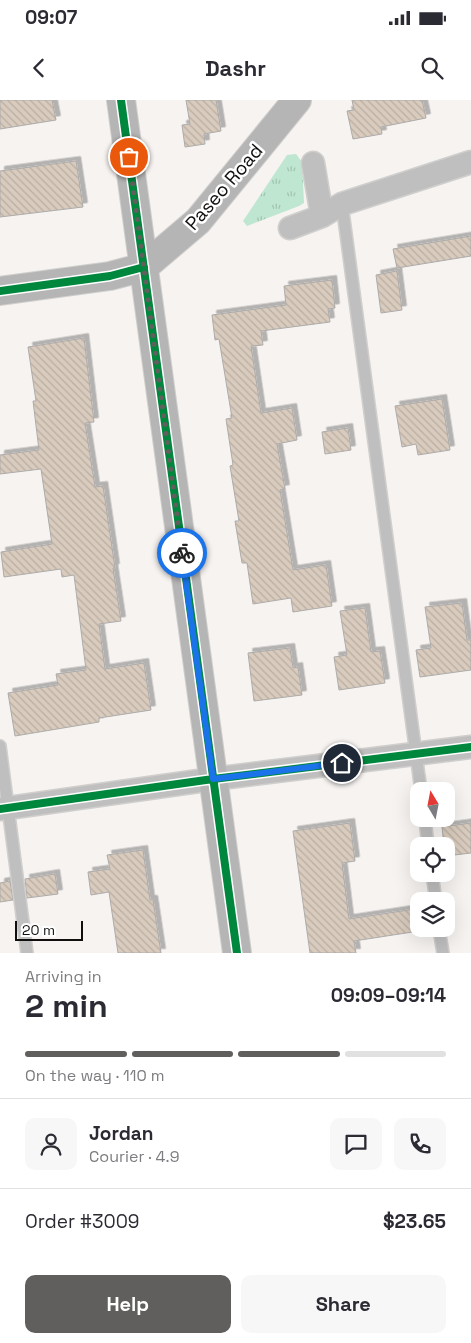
<!DOCTYPE html>
<html lang="en">
<head>
<meta charset="utf-8">
<style>
	:root { --surface:#fff; --page:#f7f7f7; --text:#2b2b33; --muted:#7c7c81; --line:#e1e1e2; --accent:#605f5d }
	body { margin:0; font-family:"Space Grotesk",sans-serif; background:var(--page); color:var(--text); height:100vh; display:flex; flex-direction:column; font-size:19px; white-space:nowrap }
	* { box-sizing:border-box; margin:0 }
	p { font-size:16px; color:var(--muted) }
	.icon { flex:none; width:28px; height:28px; fill:none; stroke:currentColor; stroke-width:2; stroke-linecap:round; stroke-linejoin:round }
	.map { position:relative; height:853px; overflow:hidden }
	.panel { display:flex; flex-direction:column; background:var(--surface); flex:1 }
	.panel>* { flex:none }
	.needle { width:32px; rotate:350deg }
	.tools { position:absolute; left:410px; top:682px; display:grid; gap:10px }
	.tools a { display:grid; place-items:center; width:45px; height:45px; border-radius:10px; background:var(--surface); box-shadow:0 5px 20px #0002; font-size:25px }
	.scale { position:absolute; left:15px; bottom:12px; width:68px; box-sizing:border-box; padding-left:5px; border:2px solid #100f0d; border-top:0; font-size:14px; line-height:18px; white-space:nowrap; color:#100f0d; -webkit-text-stroke:4px #fff; paint-order:stroke }
	.pin { position:absolute; display:grid; place-items:center; width:42px; height:42px; color:#fff; margin:-21px; border:2px solid #fff; border-radius:50%; box-shadow:0 1px 5px #0007 }
	.courier { position:absolute; display:grid; place-items:center; width:50px; height:50px; margin:-25px; border:4px solid #1a73e8; border-radius:50%; background:#fff; color:#222; box-shadow:0 1px 6px #0007 }
	.head em { font-style:normal; font-weight:700 }
	.head div { display:flex; flex-direction:column-reverse }
	.head { display:flex; align-items:center; justify-content:space-between; height:85px; padding:0 25px }
	h1 { font-size:32px; font-weight:700; line-height:38px }
	.bar { display:grid; grid-template-columns:repeat(4,1fr); gap:8px 5px; align-content:center; height:60px; padding:0 25px }
	.bar i { height:6px; border-radius:4px; background:var(--line) }
	.bar .selected { background:var(--accent) }
	.bar p { grid-column:span 4 }
	.line { display:flex; align-items:center; gap:12px; padding:0 25px; border-top:1px solid var(--line) }
	.line div { flex:1 }
	.round { display:grid; place-items:center; flex:none; width:52px; height:52px; border-radius:10px; background:var(--page) }
	.action { display:flex; gap:10px; margin-top:auto; padding:10px 25px }
	.action a { flex:1; height:58px; border-radius:10px; background:var(--accent); color:#fff; font-size:20px; font-weight:700; line-height:58px; text-align:center }
	.action a+a { background:var(--page); color:var(--text) }
	.status { display:flex; justify-content:space-between; align-items:center; height:35px; padding:0 25px; background:var(--surface); direction:ltr }
	.status svg { height:14px; fill:currentColor }
	header { display:flex; justify-content:space-between; align-items:center; height:65px; padding:0 25px; background:var(--surface); font-size:22px; font-weight:700 }
	.map>svg:first-child { display:block }
	.park { fill:url(#park-tufts) }
	.building { fill:url(#building-back-hatch); stroke:#adabaa; filter:url(#shadow) }
	.lines { fill:none; stroke-linecap:round; stroke-linejoin:round }
	.lane-casing { stroke:#d0cfcd; stroke-width:14 }
	.street-casing { stroke:#d0cfcd; stroke-width:25 }
	.secondary-casing { stroke:#d0cfcd; stroke-width:30 }
	.lane { stroke:#c0bfbf; stroke-width:11 }
	.street { stroke:#c0bfbf; stroke-width:22 }
	.secondary { stroke:#b6b5b5; stroke-width:28 }
	.cycleway-casing { stroke:#fff; stroke-width:11 }
	.cycleway { stroke:#00873e; stroke-width:8 }
	.done { stroke:#605f5d; stroke-width:5; stroke-dasharray:0 9 }
	.route { stroke:#1a73e8; stroke-width:6 }
	.labels { text-anchor:middle; dominant-baseline:central; stroke-width:5; stroke-linejoin:round; paint-order:stroke }
	.street-label { font-size:19px; fill:#100f0d; stroke:#fff }
</style>
</head>
<body>
<div class="status"><b>09:07</b><svg viewBox="0 0 49 12"><path d="M0 12V9h3v3zM5 12V6h3v6zM10 12V3h3v9zM15 12V0h3v12zM26 1h20v11H26zM47 4h2v5h-2z"/></svg></div>
<header><svg class="icon" aria-label="back" viewBox="0 0 24 24"><path d="M15 5l-7 7 7 7"/></svg>Dashr<svg class="icon" aria-label="search" viewBox="0 0 24 24"><circle cx="10" cy="10" r="6"/><path d="M15 15l6 6"/></svg></header>
<div class="map">
<svg width="471" height="853" viewBox="0 0 471 853">
	<defs>
		<pattern id="park-tufts" width="24" height="20" patternUnits="userSpaceOnUse" patternTransform="scale(1.25)"><rect width="24" height="20" fill="#bee6d0"/><path d="M3 7l-1-3M5 7V3M7 7l1-3M15 17l-1-3M17 17v-4M19 17l1-3" fill="none" stroke="#a2c4b1"/></pattern>
		<pattern id="building-back-hatch" width="6" height="6" patternUnits="userSpaceOnUse" patternTransform="scale(1.25)"><rect width="6" height="6" fill="#d9ccbe"/><path d="M-1 5l2 2M0 0l6 6M5-1l2 2" fill="none" stroke="#b9aea2"/></pattern>
		<filter id="shadow"><feDropShadow dx="4.5" dy="-4.5" stdDeviation="0" flood-color="#0004"/></filter>
	</defs>
	<rect width="100%" height="100%" fill="#f6f3f1"/>
	<!-- park -->
	<path class="park" d="M296 54 302 62 304 103 299 106 247 126 243 121 287 55Z"/>
	<!-- building -->
	<path class="building" d="M0 0H52L56 20 0 29Z
		M186 0H216L221 31 204 34 205 44 185 47 182 25 190 24Z
		M352 0H422L426 18 381 27 382 34 353 39 347 11 354 10Z
		M76 61 83 107 0 117V71Z
		M471 136V156L397 168 393 149Z
		M397 171 402 210 381 213 376 175Z
		M332 180 335 208 328 209 330 222 261 231 263 245 251 246 261 313 292 308 297 340 277 344 285 389 280 390 293 470 326 465 332 506 293 512 291 498 253 504 247 463H242L235 421H239L230 366 233 365 226 319 232 318 219 239 215 240 212 215 286 205 284 186Z
		M84 238 94 322 85 323 95 387 103 386 115 468H113L121 521 99 524 105 569 144 563 151 610 99 618V622L15 636 8 593 58 585 56 574 86 570 74 475 62 477 61 469 4 477 1 452 52 444 41 369 0 374V355L39 350 33 301H36L28 247Z
		M442 299 450 350 418 355 416 344 402 347 395 306Z
		M348 328 351 350 325 354 322 332Z
		M462 503 467 540H471V570L420 577 416 550 431 548 425 507Z
		M365 508 371 552 380 551 385 583 339 590 334 557 347 555 340 511Z
		M290 548 293 568 298 567 302 595 254 601 248 553Z
		M350 723 355 761 342 763 349 819 415 809 419 831 354 841 356 853H310L293 731Z
		M471 723V753L446 756V746H444L442 727Z
		M143 750 150 800H153L161 853H118L109 792 91 795 88 772 110 769 107 755Z
		M55 774 58 794 27 798 25 779Z
		M10 781 13 800 0 802V783Z"/>
	<g class="lines">
		<defs>
			<path id="lane" d="M342 104 421 691
				M0 646 27 853
				M425 719 428 746
				M432 774 436 801
				M439 829 443 853"/>
			<path id="street" d="M313 63 322 116
				M290 128 322 116 342 104 471 62
				M0 709 213 679 471 647"/>
			<path id="secondary" d="M121 0 237 853
				M0 191 110 176 144 167 198 121 297 0"/>
		</defs>
		<!-- lane casing -->
		<use href="#lane" class="lane-casing"/>
		<!-- street casing -->
		<use href="#street" class="street-casing"/>
		<!-- secondary casing -->
		<use href="#secondary" class="secondary-casing"/>
		<!-- lane -->
		<use href="#lane" class="lane"/>
		<!-- street -->
		<use href="#street" class="street"/>
		<!-- secondary -->
		<use href="#secondary" class="secondary"/>
		<defs>
			<path id="cycleway" d="M121 0 237 853
				M0 191 110 176 144 167
				M0 709 213 679 471 647"/>
		</defs>
		<!-- cycleway casing -->
		<use href="#cycleway" class="cycleway-casing"/>
		<!-- cycleway -->
		<use href="#cycleway" class="cycleway"/>
	</g>
	<g class="lines">
		<!-- done -->
		<path class="done" d="M129 57 182 453"/>
		<!-- route -->
		<path class="route" d="M182 453 213 679 342 663"/>
	</g>
	<g class="labels">
		<!-- street labels -->
		<g class="street-label">
			<text transform="translate(224 87) rotate(-49)">Paseo Road</text>
		</g>
	</g>
</svg>
<div class="tools">
<a><svg class="needle" viewBox="-14 -14 28 28"><path d="M0-13l5 13h-10z" fill="#e53935"/><path d="M0 13l5-13h-10z" fill="#7c7c81"/></svg></a>
<a><svg class="icon" aria-label="locate" viewBox="0 0 24 24"><circle cx="12" cy="12" r="6"/><path d="M12 2v4M12 18v4M2 12h4M18 12h4"/></svg></a>
<a><svg class="icon" aria-label="layers" viewBox="0 0 24 24"><path d="M12 4l9 5-9 5-9-5zM3 14l9 5 9-5"/></svg></a>
</div>
<div class="scale">20 m</div>
<div class="pin" style="left:129px;top:57px;background:#ea580c"><svg class="icon" aria-label="bag" viewBox="0 0 24 24"><path d="M5 8h14l-1 12H6zM9 8a3 3 0 0 1 6 0"/></svg></div>
<div class="pin" style="left:342px;top:663px;background:#1f2937"><svg class="icon" aria-label="home" viewBox="0 0 24 24"><path d="M3 11l9-7 9 7M6 9v11h12V9"/></svg></div>
<div class="courier" style="left:182px;top:453px"><svg class="icon" aria-label="bike" viewBox="0 0 24 24"><circle cx="6" cy="16" r="4"/><circle cx="18" cy="16" r="4"/><path d="M6 16l4-8h5l3 8M10 8l3 8H6M13 5h3"/></svg></div>
</div>
<section class="panel">
<div class="head"><div><h1>2 min</h1><p>Arriving in</p></div><em>09:09–09:14</em></div>
<div class="bar"><i class="selected"></i><i class="selected"></i><i class="selected"></i><i></i><p>On the way · 110 m</p></div>
<div class="line" style="height:90px"><a class="round"><svg class="icon" aria-label="person" viewBox="0 0 24 24"><circle cx="12" cy="8" r="4"/><path d="M4 21q1-7 8-7t8 7"/></svg></a><div><b>Jordan</b><p>Courier · 4.9</p></div><a class="round"><svg class="icon" aria-label="chat" viewBox="0 0 24 24"><path d="M4 5h16v11H9l-5 4z"/></svg></a><a class="round"><svg class="icon" aria-label="phone" viewBox="0 0 24 24"><path d="M5 4h4l2 5-3 2q2 4 5 5l2-3 5 2v4C11 20 4 13 5 4z"/></svg></a></div>
<div class="line" style="height:65px"><div>Order #3009</div><b>$23.65</b></div>
<div class="action"><a>Help</a><a>Share</a></div>
</section>
</body>
</html>
